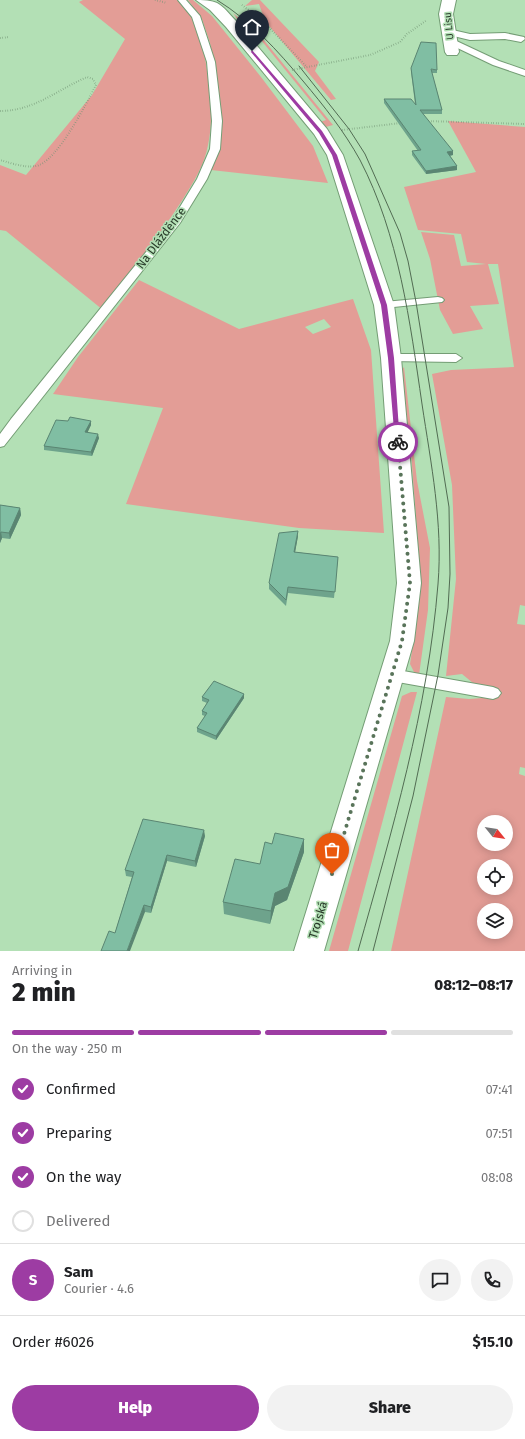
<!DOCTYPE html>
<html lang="en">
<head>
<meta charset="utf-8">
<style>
	:root { --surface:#fff; --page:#f2f2f2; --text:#202124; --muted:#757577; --line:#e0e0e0; --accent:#9d3ca3 }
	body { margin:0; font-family:"Fira Sans",sans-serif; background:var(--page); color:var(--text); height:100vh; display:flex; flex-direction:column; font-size:15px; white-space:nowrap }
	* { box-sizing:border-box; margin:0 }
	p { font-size:13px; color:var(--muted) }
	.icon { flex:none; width:22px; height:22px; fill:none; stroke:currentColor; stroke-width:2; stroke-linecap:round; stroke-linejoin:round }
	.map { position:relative; height:951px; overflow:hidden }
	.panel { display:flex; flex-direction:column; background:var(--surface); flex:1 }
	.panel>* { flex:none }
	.needle { width:26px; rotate:120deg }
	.controls { position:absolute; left:477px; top:815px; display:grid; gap:8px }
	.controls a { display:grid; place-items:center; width:36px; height:36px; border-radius:50%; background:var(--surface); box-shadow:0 2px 10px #0003; font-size:20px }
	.pin { position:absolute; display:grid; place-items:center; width:34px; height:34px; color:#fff; margin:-41px -17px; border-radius:50% 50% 50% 0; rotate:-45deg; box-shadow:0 0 4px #0007 }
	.pin .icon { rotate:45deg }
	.courier { position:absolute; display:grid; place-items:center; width:40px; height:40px; margin:-20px; border:3px solid #9d3ca3; border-radius:50%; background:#fff; color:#222; box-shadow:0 1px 5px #0007 }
	.head em { font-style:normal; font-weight:800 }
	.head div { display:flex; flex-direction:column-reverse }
	.head { display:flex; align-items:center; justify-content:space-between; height:68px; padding:0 12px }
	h1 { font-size:26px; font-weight:800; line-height:30px }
	.bar { display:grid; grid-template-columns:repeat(4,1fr); gap:6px 4px; align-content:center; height:48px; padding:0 12px }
	.bar i { height:5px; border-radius:3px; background:var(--line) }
	.bar .current { background:var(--accent) }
	.bar p { grid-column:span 4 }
	.line { display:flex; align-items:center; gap:10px; padding:0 12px; border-top:1px solid var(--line) }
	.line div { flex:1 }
	.round { display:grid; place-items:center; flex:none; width:42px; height:42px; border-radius:21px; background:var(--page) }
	ol { padding:0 12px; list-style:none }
	li { display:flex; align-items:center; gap:12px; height:44px }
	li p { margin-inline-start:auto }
	li .icon { padding:4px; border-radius:50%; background:var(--accent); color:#fff; stroke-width:4 }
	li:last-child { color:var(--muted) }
	li i { width:22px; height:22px; border:2px solid var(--line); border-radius:50% }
	.button { display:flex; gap:8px; margin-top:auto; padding:8px 12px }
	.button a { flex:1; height:46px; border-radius:24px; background:var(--accent); color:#fff; font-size:16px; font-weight:800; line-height:46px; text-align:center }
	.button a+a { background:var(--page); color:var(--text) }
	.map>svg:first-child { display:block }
	.green { fill:#e39d96; fill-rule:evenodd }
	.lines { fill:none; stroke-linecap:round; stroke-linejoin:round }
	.service-casing { stroke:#749d75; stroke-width:2 }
	.minor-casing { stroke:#749d75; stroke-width:2 }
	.path { stroke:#739475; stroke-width:2; stroke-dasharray:0.5 2; stroke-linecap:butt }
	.service { fill:#fff; fill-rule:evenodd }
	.minor { fill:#fff; fill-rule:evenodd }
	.tram { stroke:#526c53; stroke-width:1 }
	.wall { fill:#6ea38c }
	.shaded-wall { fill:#5a8572 }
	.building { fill:#80bea3; stroke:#5a8572 }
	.route { fill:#9d3ca3 }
	.done { stroke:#59745a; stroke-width:4; stroke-dasharray:0 7.2 }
	.labels { text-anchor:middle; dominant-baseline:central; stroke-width:3; stroke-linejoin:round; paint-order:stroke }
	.far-street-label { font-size:10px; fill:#283a29; stroke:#b3e0b5 }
	.street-label { font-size:12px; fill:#283a29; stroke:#b3e0b5 }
</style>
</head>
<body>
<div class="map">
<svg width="525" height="951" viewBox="0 0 525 951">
	<rect width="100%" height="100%" fill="#b3e0b5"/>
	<!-- green -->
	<path class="green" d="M83 0H177C197 14 203 40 206 64 210 90 214 118 208 145 205 164 193 183 183 199 158 238 130 273 103 310L6 231 0 230V165L26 175 92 95 125 39 79 2Z
		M188 0H193L212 16 261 77 313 146 328 183 211 170 220 144 221 111 210 43 202 19Z
		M252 0H260L319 62 315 71 336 99 331 100 265 21 259 4 245 6Z
		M233 13 263 39 333 125 322 128 317 123 326 120 261 40H259L252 33 246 32Z
		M448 121 525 127V606L520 605 517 624 525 625V768L520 767 519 774 525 776V951H391L446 697 469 699 497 697 499 689 473 683 462 674 446 676 456 579 452 485 432 374 451 370 514 367 498 264H488L499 304 470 306 483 329 453 334 440 310 430 259 421 232 454 235 461 266 486 264 467 262 461 234 418 230 404 187 476 172ZM484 822H506V844H484ZM484 866H506V888H484ZM484 910H506V932H484Z
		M139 280 239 329 353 299 371 350 384 533 299 528 126 504 163 408 53 394 78 357ZM324 319 331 327 313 334 305 327Z
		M404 367 417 481 430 548 428 610 419 675 414 672 410 664 418 611 419 558 411 452 401 371Z
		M411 692H417L348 951H329L402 696Z"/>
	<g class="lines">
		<defs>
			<path id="service" d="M178 0H186L200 16 215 62 222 121 220 149 207 179 180 223 4 446 0 447V434L11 419 172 220 197 179 210 149 212 121 207 62 192 17Z
				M448 29 470 34 505 33 524 37 525 39 521 42 505 39 470 40 445 34V30Z
				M450 38 499 61 525 70V76L493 65 447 43 446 41Z
				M438 297 442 298 444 300 442 302 384 308 378 305 384 302Z
				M391 354H456L462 358 456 362 387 361 385 358 387 355Z
				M392 669 493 687 498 689 501 693 498 697 493 699 392 681 387 679 384 675 387 671Z"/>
			<path id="minor" d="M196 0C220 0 220 4 236 21L327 129 343 155 394 305 401 358 421 583 414 641 324 951H294L390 641 397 583 381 358 374 305 327 155 314 134 226 27 210 10Z
				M442 0H456L453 14 459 52 457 55H447L445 52 439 14Z"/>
		</defs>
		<!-- service casing -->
		<use href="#service" class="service-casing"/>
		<!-- minor casing -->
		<use href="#minor" class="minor-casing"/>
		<!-- path -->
		<path class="path" d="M155 0 167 3
			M242 5 263 21 307 67
			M0 38 9 37
			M292 70 370 55 400 42 407 34 427 20
			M0 111C34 111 57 90 87 77L93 79 96 85C86 104 57 162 36 166 24 168 11 163 0 160
			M426 121 525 124
			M342 130 401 123"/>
		<!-- service -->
		<use href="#service" class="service"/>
		<!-- minor -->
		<use href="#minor" class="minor"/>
		<!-- tram -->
		<path class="tram" d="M217 0C251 21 277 50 303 81 324 106 344 131 360 160 399 235 410 322 422 404 431 464 443 523 438 584 428 709 392 831 358 951
			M299 66 349 129 365 154 400 233 408 261 416 302 449 507 450 574 448 608 438 675 413 796 373 951"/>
	</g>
	<!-- wall -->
	<path class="wall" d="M411 68 437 70V73H432L442 110V114H423L453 155 450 156 457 166V170L426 174 412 155V151H418L384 103V99L415 104 411 72Z
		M68 421H91V425L87 432 99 438 92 456 44 450V446Z
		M0 505 20 508 21 515 10 539 2 538 0 543Z
		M298 536 295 552 338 557 334 598 288 593 286 606 269 589V583Z
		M244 694V698L216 740 197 732V728L205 716 202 715V711L207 703 202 701V697Z
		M205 836 196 867 167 861 151 913 145 912 115 933 132 877 126 876 125 870Z
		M304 852 287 900 275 906 270 924 224 914 223 902 260 864Z"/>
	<!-- shaded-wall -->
	<path class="shaded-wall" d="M453 151V155L447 156V152Z
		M457 166V170L426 174V171Z
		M91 421V425L86 436 85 432Z
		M98 434 99 438 92 456 91 452Z
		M20 508 21 515 10 539 9 533Z
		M298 531V536L294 558V552Z
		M1 532 2 538 0 543V534Z
		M244 694V698L216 740V736Z
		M204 830 205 836 196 867 195 861Z
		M304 839V852L287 900 275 906 270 924 271 911 275 893Z
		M167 855V861L151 913V907Z
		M144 905 145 912 130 951H127Z"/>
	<!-- building -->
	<path class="building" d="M421 42 436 43 437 70 431 69 442 110H420L453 151 447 152 457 166 426 171 412 151 421 150 384 99H411L416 105 411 68Z
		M70 417 91 421 85 432 98 434 91 452 44 446 56 420 68 421Z
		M0 505 20 508 9 533 1 532 0 534Z
		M298 531 294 552 338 557 335 592 288 587 286 600 269 583 279 533Z
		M214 681 244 694 216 736 197 728 207 713 202 711 209 700 202 697Z
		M143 819 204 830 195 861 167 855 151 907 144 905 127 951H101L109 931 115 933 134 872 125 870Z
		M275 833 304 839 288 887 275 893 271 911 223 902 235 859 260 864 265 842 272 844Z"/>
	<!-- route -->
	<path class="route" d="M252 50 322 131 337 155 387 305 394 358 400 444 395 442 388 358 381 305 332 155 319 133 251 52Z"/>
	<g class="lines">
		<!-- done -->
		<path class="done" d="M332 874 402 641 410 583 398 442"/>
	</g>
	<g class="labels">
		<!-- far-street labels -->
		<g class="far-street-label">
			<text transform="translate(449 26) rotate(-96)">U Lisu</text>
		</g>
		<!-- street labels -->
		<g class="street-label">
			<text transform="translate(161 238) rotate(-53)">Na Dlážděnce</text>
			<text transform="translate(318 920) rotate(-73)">Trojská</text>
		</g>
	</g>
</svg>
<div class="controls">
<a><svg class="needle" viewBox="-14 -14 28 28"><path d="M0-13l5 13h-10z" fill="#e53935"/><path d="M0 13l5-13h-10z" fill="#757577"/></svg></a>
<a><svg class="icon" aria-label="locate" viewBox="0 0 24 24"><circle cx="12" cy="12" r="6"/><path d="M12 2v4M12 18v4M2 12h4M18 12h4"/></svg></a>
<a><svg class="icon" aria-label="layers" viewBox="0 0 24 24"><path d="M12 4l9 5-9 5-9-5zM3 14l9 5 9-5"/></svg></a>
</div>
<div class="pin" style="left:332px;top:874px;background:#ea580c"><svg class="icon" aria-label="bag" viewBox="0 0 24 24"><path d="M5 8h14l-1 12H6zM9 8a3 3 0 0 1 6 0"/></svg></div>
<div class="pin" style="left:252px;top:51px;background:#1f2937"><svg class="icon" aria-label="home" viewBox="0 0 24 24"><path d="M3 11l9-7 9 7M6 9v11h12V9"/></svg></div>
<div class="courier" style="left:398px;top:442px"><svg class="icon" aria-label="bike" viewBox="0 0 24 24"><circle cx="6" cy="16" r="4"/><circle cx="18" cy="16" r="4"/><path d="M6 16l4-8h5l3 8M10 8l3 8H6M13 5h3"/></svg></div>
</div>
<section class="panel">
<div class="head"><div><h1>2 min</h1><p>Arriving in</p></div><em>08:12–08:17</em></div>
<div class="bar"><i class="current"></i><i class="current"></i><i class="current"></i><i></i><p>On the way · 250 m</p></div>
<ol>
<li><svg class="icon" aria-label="check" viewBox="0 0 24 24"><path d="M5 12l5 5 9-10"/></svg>Confirmed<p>07:41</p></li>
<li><svg class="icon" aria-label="check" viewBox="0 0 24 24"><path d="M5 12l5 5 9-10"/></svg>Preparing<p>07:51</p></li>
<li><svg class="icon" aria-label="check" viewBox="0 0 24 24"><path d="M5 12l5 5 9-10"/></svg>On the way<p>08:08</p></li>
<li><i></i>Delivered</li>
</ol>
<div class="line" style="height:72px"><b class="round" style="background:var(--accent);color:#fff">S</b><div><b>Sam</b><p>Courier · 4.6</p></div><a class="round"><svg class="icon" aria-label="chat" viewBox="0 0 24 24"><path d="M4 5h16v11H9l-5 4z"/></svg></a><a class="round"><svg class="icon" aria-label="phone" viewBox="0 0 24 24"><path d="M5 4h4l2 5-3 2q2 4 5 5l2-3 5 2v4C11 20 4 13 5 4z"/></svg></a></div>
<div class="line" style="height:52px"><div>Order #6026</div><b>$15.10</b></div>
<div class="button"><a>Help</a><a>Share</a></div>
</section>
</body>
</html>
